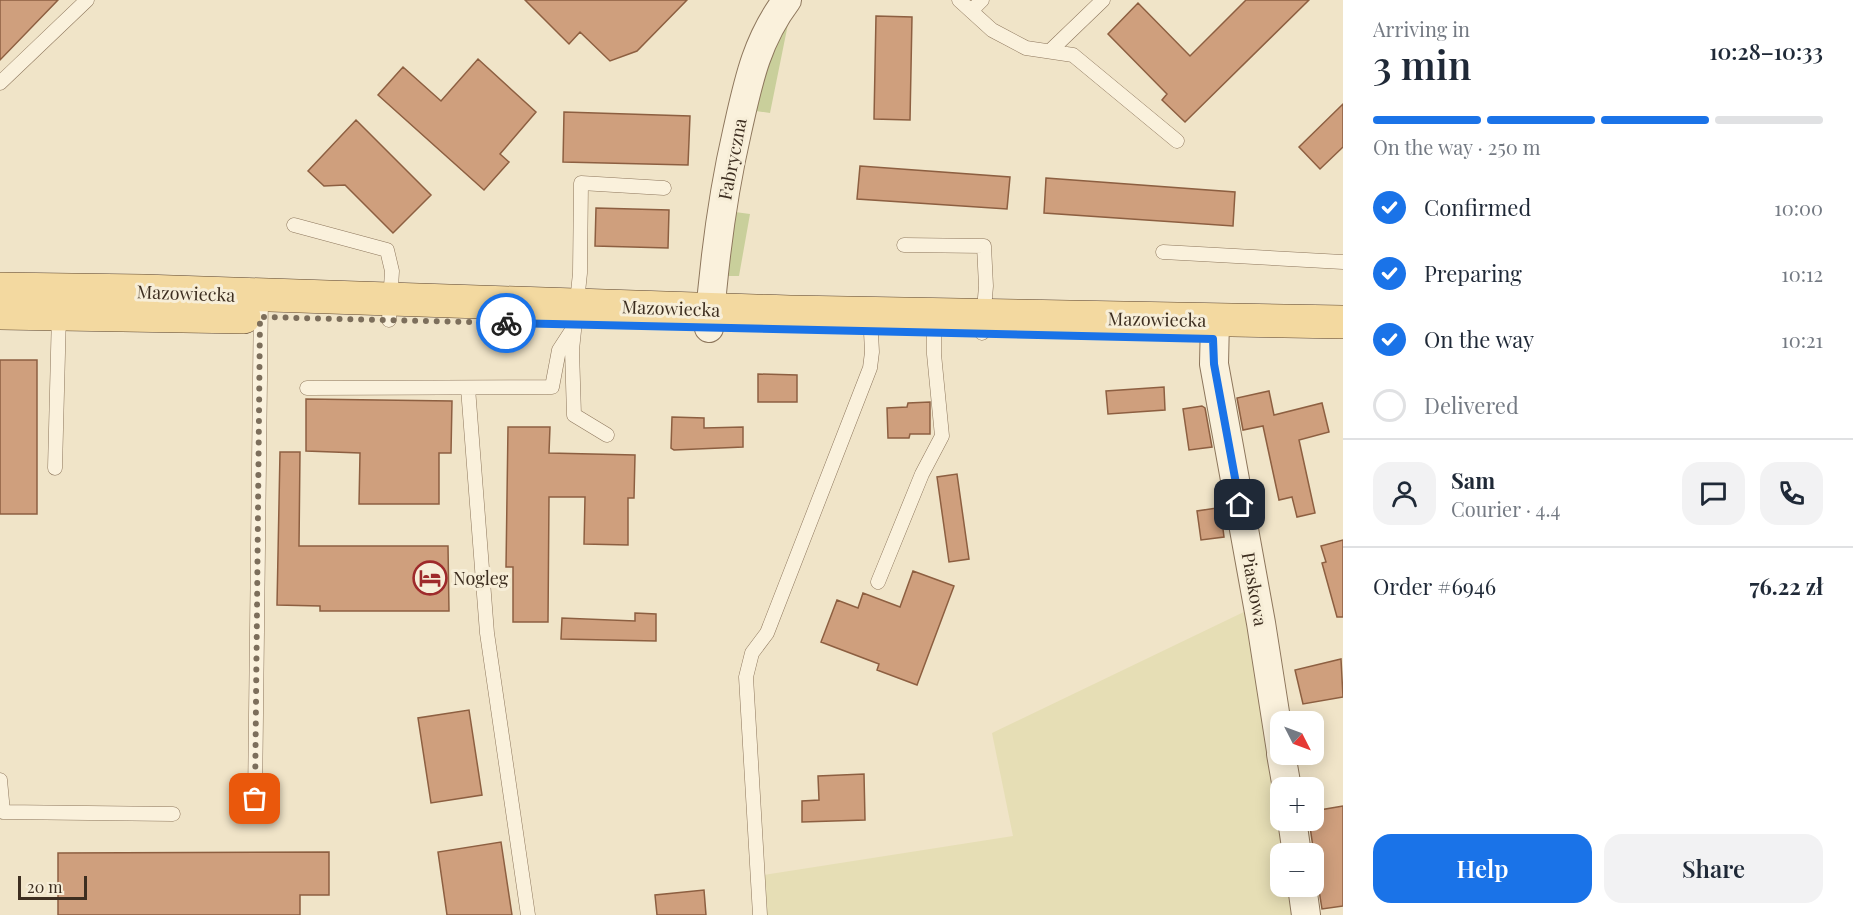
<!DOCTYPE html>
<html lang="en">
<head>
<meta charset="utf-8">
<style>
	:root { --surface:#fff; --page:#f2f2f3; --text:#1f2937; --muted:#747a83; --line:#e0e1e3; --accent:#1a73e8 }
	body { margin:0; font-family:"Playfair Display",serif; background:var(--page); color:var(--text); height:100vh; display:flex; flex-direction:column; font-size:22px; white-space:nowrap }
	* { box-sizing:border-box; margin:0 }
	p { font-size:20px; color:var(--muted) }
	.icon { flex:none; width:33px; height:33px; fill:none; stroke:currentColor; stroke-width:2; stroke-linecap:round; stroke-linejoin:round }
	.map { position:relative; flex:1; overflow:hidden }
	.details { display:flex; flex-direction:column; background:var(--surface); width:510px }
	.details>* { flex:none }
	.needle { width:39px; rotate:132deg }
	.controls { position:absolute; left:1270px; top:711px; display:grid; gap:12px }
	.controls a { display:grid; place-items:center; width:54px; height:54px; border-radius:12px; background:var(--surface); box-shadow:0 3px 15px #0003; font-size:30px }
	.scale { position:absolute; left:18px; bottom:15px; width:69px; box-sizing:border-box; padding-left:6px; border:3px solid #3d2e20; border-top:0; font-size:16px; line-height:21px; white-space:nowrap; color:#3d2e20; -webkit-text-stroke:4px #f7eed8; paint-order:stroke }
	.pin { position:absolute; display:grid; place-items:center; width:51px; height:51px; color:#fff; margin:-26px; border-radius:12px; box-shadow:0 3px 9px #0006 }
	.courier { position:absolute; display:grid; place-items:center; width:60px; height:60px; margin:-30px; border:4px solid #1a73e8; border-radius:50%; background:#fff; color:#222; box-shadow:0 2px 8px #0007 }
	.headline em { font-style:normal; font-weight:600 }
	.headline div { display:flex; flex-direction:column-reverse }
	.headline { display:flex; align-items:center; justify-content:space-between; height:102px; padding:0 30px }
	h1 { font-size:39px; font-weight:600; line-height:45px }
	.bar { display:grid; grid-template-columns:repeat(4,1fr); gap:9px 6px; align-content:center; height:72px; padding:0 30px }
	.bar i { height:8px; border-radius:4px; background:var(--line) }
	.bar .selected { background:var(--accent) }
	.bar p { grid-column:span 4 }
	.line { display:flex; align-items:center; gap:15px; padding:0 30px; border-top:2px solid var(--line) }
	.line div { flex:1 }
	.round { display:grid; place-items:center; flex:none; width:63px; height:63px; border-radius:18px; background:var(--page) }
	ol { padding:0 30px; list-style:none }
	li { display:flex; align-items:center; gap:18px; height:66px }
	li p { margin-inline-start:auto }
	li .icon { padding:6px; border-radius:50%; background:var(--accent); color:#fff; stroke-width:4 }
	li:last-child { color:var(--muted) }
	li i { width:33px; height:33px; border:3px solid var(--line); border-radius:50% }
	.action { display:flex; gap:12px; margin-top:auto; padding:12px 30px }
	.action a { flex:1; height:69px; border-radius:18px; background:var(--accent); color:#fff; font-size:24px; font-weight:600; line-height:69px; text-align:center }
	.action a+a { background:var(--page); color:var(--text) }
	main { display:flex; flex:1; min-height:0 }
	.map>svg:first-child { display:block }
	.farmland { fill:#e6deb5 }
	.green { fill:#c9cf9b }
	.building { fill:#cf9f7d; stroke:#8d5f41; stroke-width:1.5 }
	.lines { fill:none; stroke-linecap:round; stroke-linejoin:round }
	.lane-casing { stroke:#8d765c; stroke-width:15 }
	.street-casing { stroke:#8d765c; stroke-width:30 }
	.primary-casing { stroke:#5b4430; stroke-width:34 }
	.lane { stroke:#faf1dc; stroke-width:14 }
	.street { stroke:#faf1dc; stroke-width:28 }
	.primary { stroke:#f3d9a0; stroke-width:33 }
	.done { stroke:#7c6e5b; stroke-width:6; stroke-dasharray:0 10.8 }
	.route { stroke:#1a73e8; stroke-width:8 }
	.labels { text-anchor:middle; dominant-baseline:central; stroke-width:6; stroke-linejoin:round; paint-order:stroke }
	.street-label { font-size:18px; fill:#3d2e20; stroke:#f7eed8 }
	.poi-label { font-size:18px; fill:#3d2e20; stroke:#f7eed8; text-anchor:start }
</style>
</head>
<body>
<main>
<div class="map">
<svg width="1343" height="915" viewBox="0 0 1343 915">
	<rect width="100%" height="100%" fill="#f0e4c8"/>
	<!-- farmland -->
	<path class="farmland" d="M1250 609 1286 853 1281 854V886L1291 887 1295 915H762L757 876 1013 836 992 733Z"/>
	<!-- green -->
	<path class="green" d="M789 19 770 113 756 111 762 73Z
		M735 212 750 214 739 276H727Z"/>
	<!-- building -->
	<path class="building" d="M0 0H58L0 60Z
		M525 0H687L637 51 610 61 580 32 569 44Z
		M1246 0H1309L1185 122 1162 100 1167 94 1108 34 1138 3 1190 56Z
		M876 16 912 17 910 120 874 119Z
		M478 59 536 112 500 154 509 162 484 190 378 95 403 67 441 101Z
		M1343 104V147L1320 169 1299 147Z
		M564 112 690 116 688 165 563 162Z
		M356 120 431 195 393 233 345 185 324 186 308 171Z
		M860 166 1010 177 1007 209 857 199Z
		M1046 178 1235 192 1233 226 1044 213Z
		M596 208 669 210 668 248 595 246Z
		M0 360H37V514H0Z
		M758 374 797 375V402H758Z
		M1164 387 1165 410 1108 414 1106 391Z
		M1269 391 1274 415 1322 403 1329 432 1299 440 1315 513 1297 517 1292 497 1279 500 1263 426 1243 430 1237 398Z
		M306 399 452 401 451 453H439V504H359L360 453 306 451Z
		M930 402V434H910L909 438H888L887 408 907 407 908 403Z
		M1202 406 1205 408 1212 447 1189 450 1183 409Z
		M672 417 704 418V428L743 427V447L674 450 671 448Z
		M508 427H550L549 453 635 455 634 498H628V545L584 544 585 497H549L548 622H513V567H506Z
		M280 452H300L299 546H448L449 611H320V606L277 605Z
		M957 474 969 559 949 562 937 477Z
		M1223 507 1227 528 1223 529 1224 537 1201 540 1197 511Z
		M1343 540V617H1337L1322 563 1326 562 1321 546Z
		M913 571 954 586 917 685 877 670 879 664 821 642 837 600 858 608 863 593 900 607Z
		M635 613 656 614V641L561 639 562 618 635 621Z
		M1341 659 1343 697 1303 704 1295 670Z
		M469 710 482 795 431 803 418 718Z
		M864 774 865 820 802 822V801L819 800 818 776Z
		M1343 806V906L1322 909 1318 884 1314 875V854L1309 820H1314V811Z
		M501 842 512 915H447L438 852Z
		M329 852V895H300V915H58V853Z
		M704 890 706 915H657L655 895Z"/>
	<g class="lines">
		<defs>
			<path id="lane" d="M959 0 992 30 1026 48 1073 55 1177 141
				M971 11 982 0
				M1050 51 1103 0
				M0 83 87 0
				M294 225 387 250 392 271 389 320
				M904 245 984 246 986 286 982 333
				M1163 252 1343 262
				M307 388 552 387 559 350 572 330
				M468 388 487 633 528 915
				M607 435 574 415 572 350 580 273 581 183 664 188
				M55 468 59 314
				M878 582 922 474 942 436 934 354V314
				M0 780 3 812 173 814
				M255 799 261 295
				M760 915 746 677 752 653 767 633 870 368 872 352 870 313"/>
			<path id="street" d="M1215 320 1214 364 1261 623 1281 751
				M709 328C714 262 722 197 737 132 748 83 756 41 787 0
				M1281 754 1287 788
				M1292 820 1297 854
				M1302 886 1306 915"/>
			<path id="primary" d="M0 289 143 291 790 312 1343 322
				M0 313 244 317"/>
		</defs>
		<!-- lane casing -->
		<use href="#lane" class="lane-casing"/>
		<!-- street casing -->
		<use href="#street" class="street-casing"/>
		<!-- primary casing -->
		<use href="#primary" class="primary-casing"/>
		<!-- lane -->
		<use href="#lane" class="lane"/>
		<!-- street -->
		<use href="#street" class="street"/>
		<!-- primary -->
		<use href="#primary" class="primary"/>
	</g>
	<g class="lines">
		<!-- done -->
		<path class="done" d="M255 799 260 317 506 323"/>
		<!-- route -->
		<path class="route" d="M506 323 1213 339 1214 364 1240 505"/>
	</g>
	<!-- icons -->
	<defs>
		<symbol id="hotel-ring" viewBox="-11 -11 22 22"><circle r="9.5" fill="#f7eed8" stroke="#9e2a2b" stroke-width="1.5"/><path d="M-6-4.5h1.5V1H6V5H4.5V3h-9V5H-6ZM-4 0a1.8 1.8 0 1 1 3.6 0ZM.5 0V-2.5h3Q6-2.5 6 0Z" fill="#9e2a2b"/></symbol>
	</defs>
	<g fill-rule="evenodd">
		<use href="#hotel-ring" x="411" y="559" width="38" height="38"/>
	</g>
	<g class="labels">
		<!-- street labels -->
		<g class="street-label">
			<text transform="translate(732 159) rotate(-79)">Fabryczna</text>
			<text transform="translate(186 293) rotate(2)">Mazowiecka</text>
			<text transform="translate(671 308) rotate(2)">Mazowiecka</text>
			<text transform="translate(1157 319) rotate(1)">Mazowiecka</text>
			<text transform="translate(1255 589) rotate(80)">Piaskowa</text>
		</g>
		<!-- poi labels -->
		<g class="poi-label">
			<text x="453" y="578">Nogleg</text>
		</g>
	</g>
</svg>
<div class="controls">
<a><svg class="needle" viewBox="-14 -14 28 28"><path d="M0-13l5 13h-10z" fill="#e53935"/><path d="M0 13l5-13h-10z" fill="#747a83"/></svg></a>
<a>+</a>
<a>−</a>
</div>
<div class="scale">20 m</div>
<div class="pin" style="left:255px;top:799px;background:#ea580c"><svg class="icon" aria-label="bag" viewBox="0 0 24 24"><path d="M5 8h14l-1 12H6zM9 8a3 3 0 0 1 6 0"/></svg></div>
<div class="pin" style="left:1240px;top:505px;background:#1f2937"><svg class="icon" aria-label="home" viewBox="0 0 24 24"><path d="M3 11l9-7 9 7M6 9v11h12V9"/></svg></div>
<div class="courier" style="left:506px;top:323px"><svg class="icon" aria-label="bike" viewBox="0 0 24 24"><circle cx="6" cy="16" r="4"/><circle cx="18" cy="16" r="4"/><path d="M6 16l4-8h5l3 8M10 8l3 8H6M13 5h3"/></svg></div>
</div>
<section class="details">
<div class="headline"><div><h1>3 min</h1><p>Arriving in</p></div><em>10:28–10:33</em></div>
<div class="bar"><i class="selected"></i><i class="selected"></i><i class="selected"></i><i></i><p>On the way · 250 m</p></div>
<ol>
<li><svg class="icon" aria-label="check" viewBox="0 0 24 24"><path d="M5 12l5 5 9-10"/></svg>Confirmed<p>10:00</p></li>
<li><svg class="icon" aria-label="check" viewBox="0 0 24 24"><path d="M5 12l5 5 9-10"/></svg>Preparing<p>10:12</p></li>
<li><svg class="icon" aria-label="check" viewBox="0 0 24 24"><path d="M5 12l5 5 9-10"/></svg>On the way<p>10:21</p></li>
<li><i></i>Delivered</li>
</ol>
<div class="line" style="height:108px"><a class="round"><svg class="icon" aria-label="person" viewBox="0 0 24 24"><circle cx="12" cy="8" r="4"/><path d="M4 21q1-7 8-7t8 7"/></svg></a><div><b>Sam</b><p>Courier · 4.4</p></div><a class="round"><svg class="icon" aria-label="chat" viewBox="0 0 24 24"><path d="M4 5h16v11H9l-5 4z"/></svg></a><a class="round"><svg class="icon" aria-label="phone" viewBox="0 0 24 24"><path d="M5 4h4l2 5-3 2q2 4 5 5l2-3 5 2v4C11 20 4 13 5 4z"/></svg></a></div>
<div class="line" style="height:78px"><div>Order #6946</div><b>76.22 zł</b></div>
<div class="action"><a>Help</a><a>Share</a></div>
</section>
</main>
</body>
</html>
